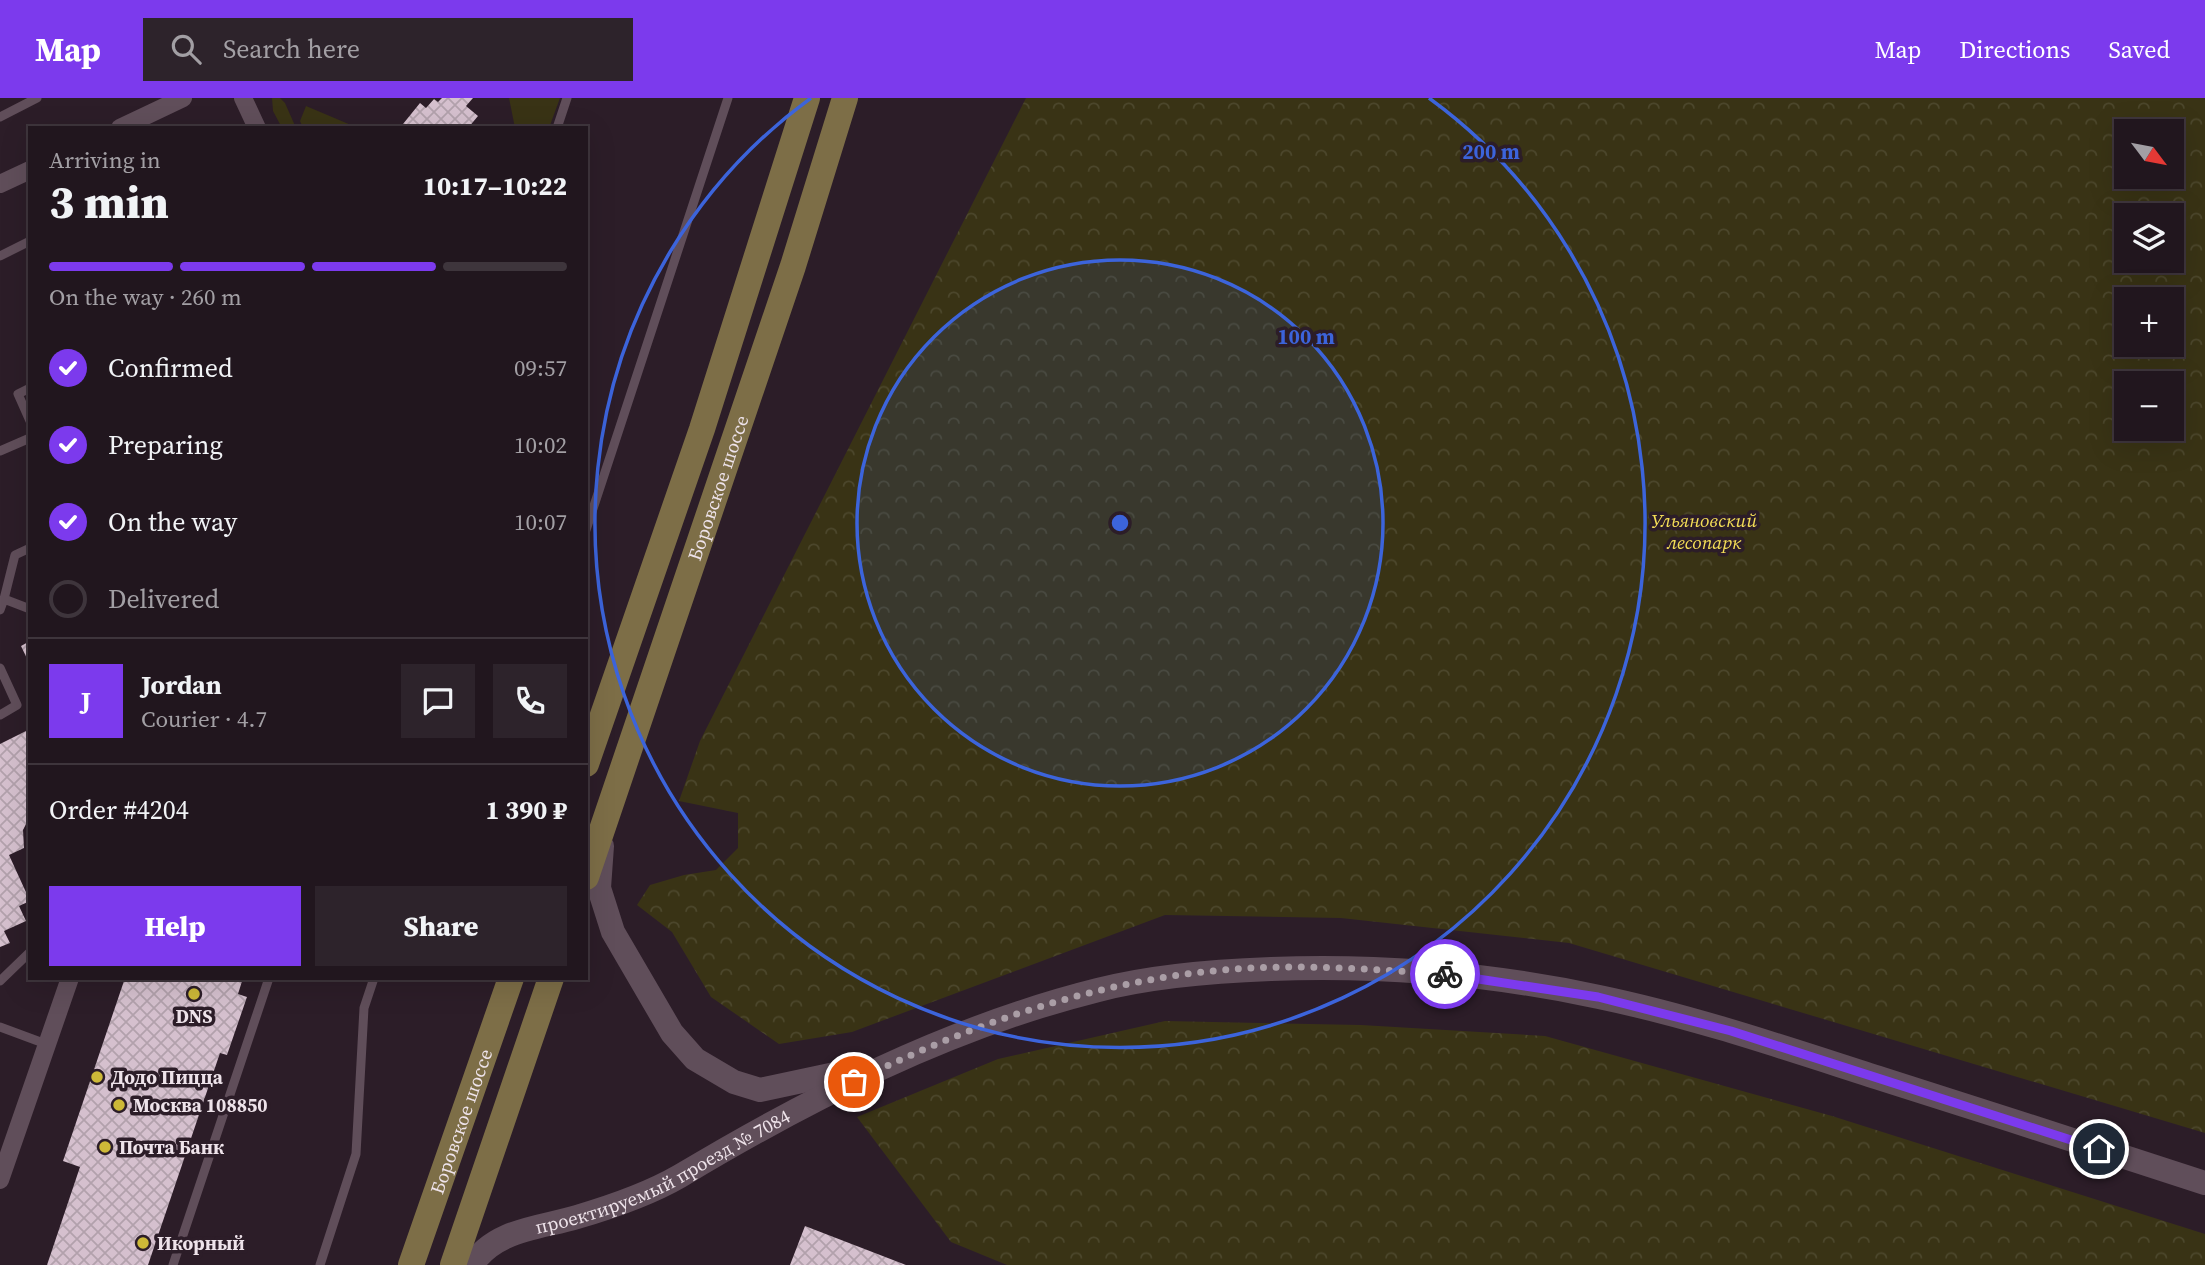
<!DOCTYPE html>
<html lang="en">
<head>
<meta charset="utf-8">
<style>
	:root { --surface:#21161e; --page:#2d232b; --text:#f1f3f6; --muted:#a29fa4; --line:#3e353c; --accent:#7c3aed }
	body { margin:0; font-family:"Source Serif 4",serif; background:var(--page); color:var(--text); height:100vh; display:flex; flex-direction:column; font-size:26px; white-space:nowrap }
	* { box-sizing:border-box; margin:0 }
	p { font-size:23px; color:var(--muted) }
	.icon { flex:none; width:38px; height:38px; fill:none; stroke:currentColor; stroke-width:2; stroke-linecap:round; stroke-linejoin:round }
	.map { position:relative; flex:1; overflow:hidden }
	.side { position:absolute; left:28px; top:28px; width:560px; height:854px; display:flex; flex-direction:column; background:var(--surface); border-radius:0px; box-shadow:0 7px 28px #0002,0 0 0 2px var(--line) }
	.side>* { flex:none }
	.needle { width:46px; rotate:122deg }
	.fabs { position:absolute; left:2114px; top:21px; display:grid; gap:14px }
	.fabs a { display:grid; place-items:center; width:70px; height:70px; border-radius:0px; background:var(--surface); box-shadow:0 7px 28px #0002,0 0 0 2px var(--line); font-size:35px }
	.pin { position:absolute; display:grid; place-items:center; width:60px; height:60px; color:#fff; margin:-30px; border:4px solid #fff; border-radius:50%; box-shadow:0 2px 7px #0007 }
	.courier { position:absolute; display:grid; place-items:center; width:70px; height:70px; margin:-35px; border:5px solid #7c3aed; border-radius:50%; background:#fff; color:#222; box-shadow:0 2px 9px #0007 }
	.summary em { font-style:normal; font-weight:800 }
	.summary div { display:flex; flex-direction:column-reverse }
	.summary { display:flex; align-items:center; justify-content:space-between; height:119px; padding:0 21px }
	h1 { font-size:46px; font-weight:800; line-height:52px }
	.bar { display:grid; grid-template-columns:repeat(4,1fr); gap:10px 7px; align-content:center; height:84px; padding:0 21px }
	.bar i { height:9px; border-radius:5px; background:var(--line) }
	.bar .current { background:var(--accent) }
	.bar p { grid-column:span 4 }
	.line { display:flex; align-items:center; gap:18px; padding:0 21px; border-top:2px solid var(--line) }
	.line div { flex:1 }
	.round { display:grid; place-items:center; flex:none; width:74px; height:74px; border-radius:0px; background:var(--page) }
	ol { padding:0 21px; list-style:none }
	li { display:flex; align-items:center; gap:21px; height:77px }
	li p { margin-inline-start:auto }
	li .icon { padding:7px; border-radius:50%; background:var(--accent); color:#fff; stroke-width:4 }
	li:last-child { color:var(--muted) }
	li i { width:38px; height:38px; border:4px solid var(--line); border-radius:50% }
	.action { display:flex; gap:14px; margin-top:auto; padding:14px 21px }
	.action a { flex:1; height:80px; border-radius:0px; background:var(--accent); color:#fff; font-size:28px; font-weight:800; line-height:80px; text-align:center }
	.action a+a { background:var(--page); color:var(--text) }
	header { display:flex; align-items:center; gap:42px; box-sizing:border-box; height:98px; padding:0 35px; background:var(--accent); color:#fff }
	header strong { font-size:33px }
	nav { display:flex; gap:38px; margin-inline-start:auto; font-size:24px }
	.search { width:490px; height:63px; background:var(--page); display:flex; align-items:center; gap:18px; box-sizing:border-box; padding:0 24px; border-radius:0px; color:var(--muted); font-size:26px }
	.map>svg:first-child { display:block }
	.green { fill:#393315 }
	.forest { fill:url(#forest-crowns); fill-rule:evenodd }
	.building { fill:url(#building-cross-hatch) }
	.lines { fill:none; stroke-linecap:round; stroke-linejoin:round }
	.lane { stroke:#604e5a; stroke-width:9 }
	.street { stroke:#604e5a; stroke-width:18 }
	.secondary { stroke:#604e5a; stroke-width:24 }
	.primary { stroke:#7d6e47; stroke-width:26 }
	.done { stroke:#aa9ea6; stroke-width:7; stroke-dasharray:0 12.6 }
	.route { stroke:#7c3aed; stroke-width:9 }
	.ring { fill:none; stroke:#3c64db; stroke-width:3.5 }
	.poi-dot { fill:#cdb938; stroke:#2c1d28; stroke-width:2.5 }
	.labels { text-anchor:middle; dominant-baseline:central; stroke-width:7; stroke-linejoin:round; paint-order:stroke }
	.street-label { font-size:19px; fill:#eee3ea; stroke:#2c1d28 }
	.park-label { font-size:19px; font-style:italic; fill:#f5df57; stroke:#2c1d28 }
	.poi-label { font-size:19px; font-weight:bold; fill:#eee3ea; stroke:#2c1d28; text-anchor:start }
	.centre { fill:#3c64db; stroke:#2c1d28; stroke-width:3.5 }
	.ring-label { font-size:21px; text-anchor:middle; font-weight:bold; fill:#3c64db; stroke:#2c1d28; stroke-width:7; stroke-linejoin:round; paint-order:stroke }
</style>
</head>
<body>
<header>
<strong>Map</strong>
<div class="search"><svg class="icon" aria-label="search" viewBox="0 0 24 24"><circle cx="10" cy="10" r="6"/><path d="M15 15l6 6"/></svg>Search here</div>
<nav><a>Map</a><a>Directions</a><a>Saved</a></nav>
</header>
<div class="map">
<svg width="2205" height="1167" viewBox="0 0 2205 1167">
	<defs>
		<pattern id="forest-crowns" width="20" height="18" patternUnits="userSpaceOnUse" patternTransform="scale(1.75)"><rect width="20" height="18" fill="#393315"/><path d="M2 6a3 3 0 1 1 6 0M12 15a3 3 0 1 1 6 0" fill="none" stroke="#4c472c"/></pattern>
		<pattern id="building-cross-hatch" width="8" height="8" patternUnits="userSpaceOnUse" patternTransform="scale(1.75)"><rect width="8" height="8" fill="#d5c0ce"/><path d="M0 0l8 8M0 8l8-8" fill="none" stroke="#b2a1ac"/></pattern>
	</defs>
	<rect width="100%" height="100%" fill="#2c1d28"/>
	<!-- green -->
	<path class="green" d="M272 0H280L285 5 296 30H282L273 13Z
		M509 0H560L549 30H515Z
		M306 8 351 27V30H303L300 23Z"/>
	<!-- forest -->
	<path class="forest" d="M1026 0H2205V1035L1569 845 1341 820 1165 817 852 934 779 946 711 899 672 834 637 807 650 787 684 777 716 772 738 750V715L679 703 700 643ZM2126 33H2172V79H2126ZM2126 117H2172V163H2126ZM2126 201H2172V247H2126ZM2126 285H2172V331H2126Z
		M1165 923 1361 927 1545 938 1832 1018 2205 1136V1167H1007L951 1144 857 1019 998 961Z"/>
	<!-- building -->
	<path class="building" d="M442 0H473L466 8 478 18 468 30H408L403 26 420 5 426 10 434 1 438 4Z
		M30 543V567L21 548Z
		M30 631V718L23 732 24 750 9 757 30 803 19 808 26 823 4 833 10 845 0 849V646Z
		M125 880H243L238 896 247 899 227 957 220 955 148 1167H47L80 1069 63 1063Z
		M805 1128 906 1167H790Z"/>
	<g class="lines">
		<!-- lane -->
		<path class="lane" d="M0 19 37 0
			M557 30 567 0
			M0 158 30 143
			M30 290 18 296 30 323
			M0 353 30 340
			M586 432 728 0
			M30 450 15 457 4 501 30 511
			M0 512 4 501
			M0 570 17 607 0 617
			M0 883 30 854
			M0 929 46 946
			M173 1167 269 880
			M320 1167 356 1056 364 910 374 880"/>
		<!-- street -->
		<path class="street" d="M243 0 257 30
			M120 30 183 0
			M0 86 30 72
			M0 1082 70 880"/>
		<!-- secondary -->
		<g class="secondary">
			<path d="M602 748 599 790 613 834 672 935 695 961 734 984 760 992 863 970"/>
			<path id="s1" d="M472 1167C495 1131 541 1130 577 1119 611 1109 649 1096 680 1078 810 1000 950 929 1098 892 1152 878 1215 873 1271 871 1380 867 1492 876 1599 899 1695 919 1788 951 1882 981 1990 1015 2097 1050 2205 1085"/>
		</g>
		<!-- primary -->
		<g class="primary">
			<path d="M586 666 702 331 807 0"/>
			<path id="s2" d="M586 779 793 168 845 0"/>
			<path id="s3" d="M411 1167 511 880"/>
			<path d="M453 1167 551 880"/>
		</g>
	</g>
	<g class="lines">
		<!-- done -->
		<path class="done" d="M854 984C966 928 1087 886 1212 873 1290 865 1368 871 1445 876"/>
		<!-- route -->
		<path class="route" d="M1445 876 1598 899 1731 933 2099 1051"/>
	</g>
	<!-- distance rings -->
	<circle cx="1120" cy="425" r="263" fill="#3c64db" fill-opacity=".12"/>
	<g class="ring">
		<circle cx="1120" cy="425" r="263"/>
		<path d="M1429 0A525 525 0 1 1 811 0"/>
	</g>
	<!-- markers -->
	<g class="poi-dot">
		<circle cx="194" cy="896" r="7"/>
		<circle cx="97" cy="979" r="7"/>
		<circle cx="119" cy="1007" r="7"/>
		<circle cx="105" cy="1049" r="7"/>
		<circle cx="143" cy="1145" r="7"/>
	</g>
	<g class="labels">
		<!-- street labels -->
		<g class="street-label">
			<text stroke="none"><textPath href="#s2" startOffset="411">Боровское шоссе</textPath></text>
			<text stroke="none"><textPath href="#s3" startOffset="152">Боровское шоссе</textPath></text>
			<text stroke="none"><textPath href="#s1" startOffset="215">проектируемый проезд № 7084</textPath></text>
		</g>
		<!-- park labels -->
		<g class="park-label">
			<text x="1704" y="422">Ульяновский<tspan x="1704" dy="22">лесопарк</tspan></text>
		</g>
		<!-- poi labels -->
		<g class="poi-label">
			<text x="194" y="918" text-anchor="middle">DNS</text>
			<text x="111" y="979">Додо Пицца</text>
			<text x="133" y="1007">Москва 108850</text>
			<text x="119" y="1049">Почта Банк</text>
			<text x="157" y="1145">Икорный</text>
		</g>
	</g>
	<circle cx="1120" cy="425" r="10" class="centre"/>
	<g class="ring-label">
		<text x="1491" y="61">200 m</text>
		<text x="1306" y="246">100 m</text>
	</g>
</svg>
<div class="fabs">
<a><svg class="needle" viewBox="-14 -14 28 28"><path d="M0-13l5 13h-10z" fill="#e53935"/><path d="M0 13l5-13h-10z" fill="#a29fa4"/></svg></a>
<a><svg class="icon" aria-label="layers" viewBox="0 0 24 24"><path d="M12 4l9 5-9 5-9-5zM3 14l9 5 9-5"/></svg></a>
<a>+</a>
<a>−</a>
</div>
<div class="pin" style="left:854px;top:984px;background:#ea580c"><svg class="icon" aria-label="bag" viewBox="0 0 24 24"><path d="M5 8h14l-1 12H6zM9 8a3 3 0 0 1 6 0"/></svg></div>
<div class="pin" style="left:2099px;top:1051px;background:#1f2937"><svg class="icon" aria-label="home" viewBox="0 0 24 24"><path d="M3 11l9-7 9 7M6 9v11h12V9"/></svg></div>
<div class="courier" style="left:1445px;top:876px"><svg class="icon" aria-label="bike" viewBox="0 0 24 24"><circle cx="6" cy="16" r="4"/><circle cx="18" cy="16" r="4"/><path d="M6 16l4-8h5l3 8M10 8l3 8H6M13 5h3"/></svg></div>
<section class="side">
<div class="summary"><div><h1>3 min</h1><p>Arriving in</p></div><em>10:17–10:22</em></div>
<div class="bar"><i class="current"></i><i class="current"></i><i class="current"></i><i></i><p>On the way · 260 m</p></div>
<ol>
<li><svg class="icon" aria-label="check" viewBox="0 0 24 24"><path d="M5 12l5 5 9-10"/></svg>Confirmed<p>09:57</p></li>
<li><svg class="icon" aria-label="check" viewBox="0 0 24 24"><path d="M5 12l5 5 9-10"/></svg>Preparing<p>10:02</p></li>
<li><svg class="icon" aria-label="check" viewBox="0 0 24 24"><path d="M5 12l5 5 9-10"/></svg>On the way<p>10:07</p></li>
<li><i></i>Delivered</li>
</ol>
<div class="line" style="height:126px"><b class="round" style="background:var(--accent);color:#fff">J</b><div><b>Jordan</b><p>Courier · 4.7</p></div><a class="round"><svg class="icon" aria-label="chat" viewBox="0 0 24 24"><path d="M4 5h16v11H9l-5 4z"/></svg></a><a class="round"><svg class="icon" aria-label="phone" viewBox="0 0 24 24"><path d="M5 4h4l2 5-3 2q2 4 5 5l2-3 5 2v4C11 20 4 13 5 4z"/></svg></a></div>
<div class="line" style="height:91px"><div>Order #4204</div><b>1 390 ₽</b></div>
<div class="action"><a>Help</a><a>Share</a></div>
</section>
</div>
</body>
</html>
